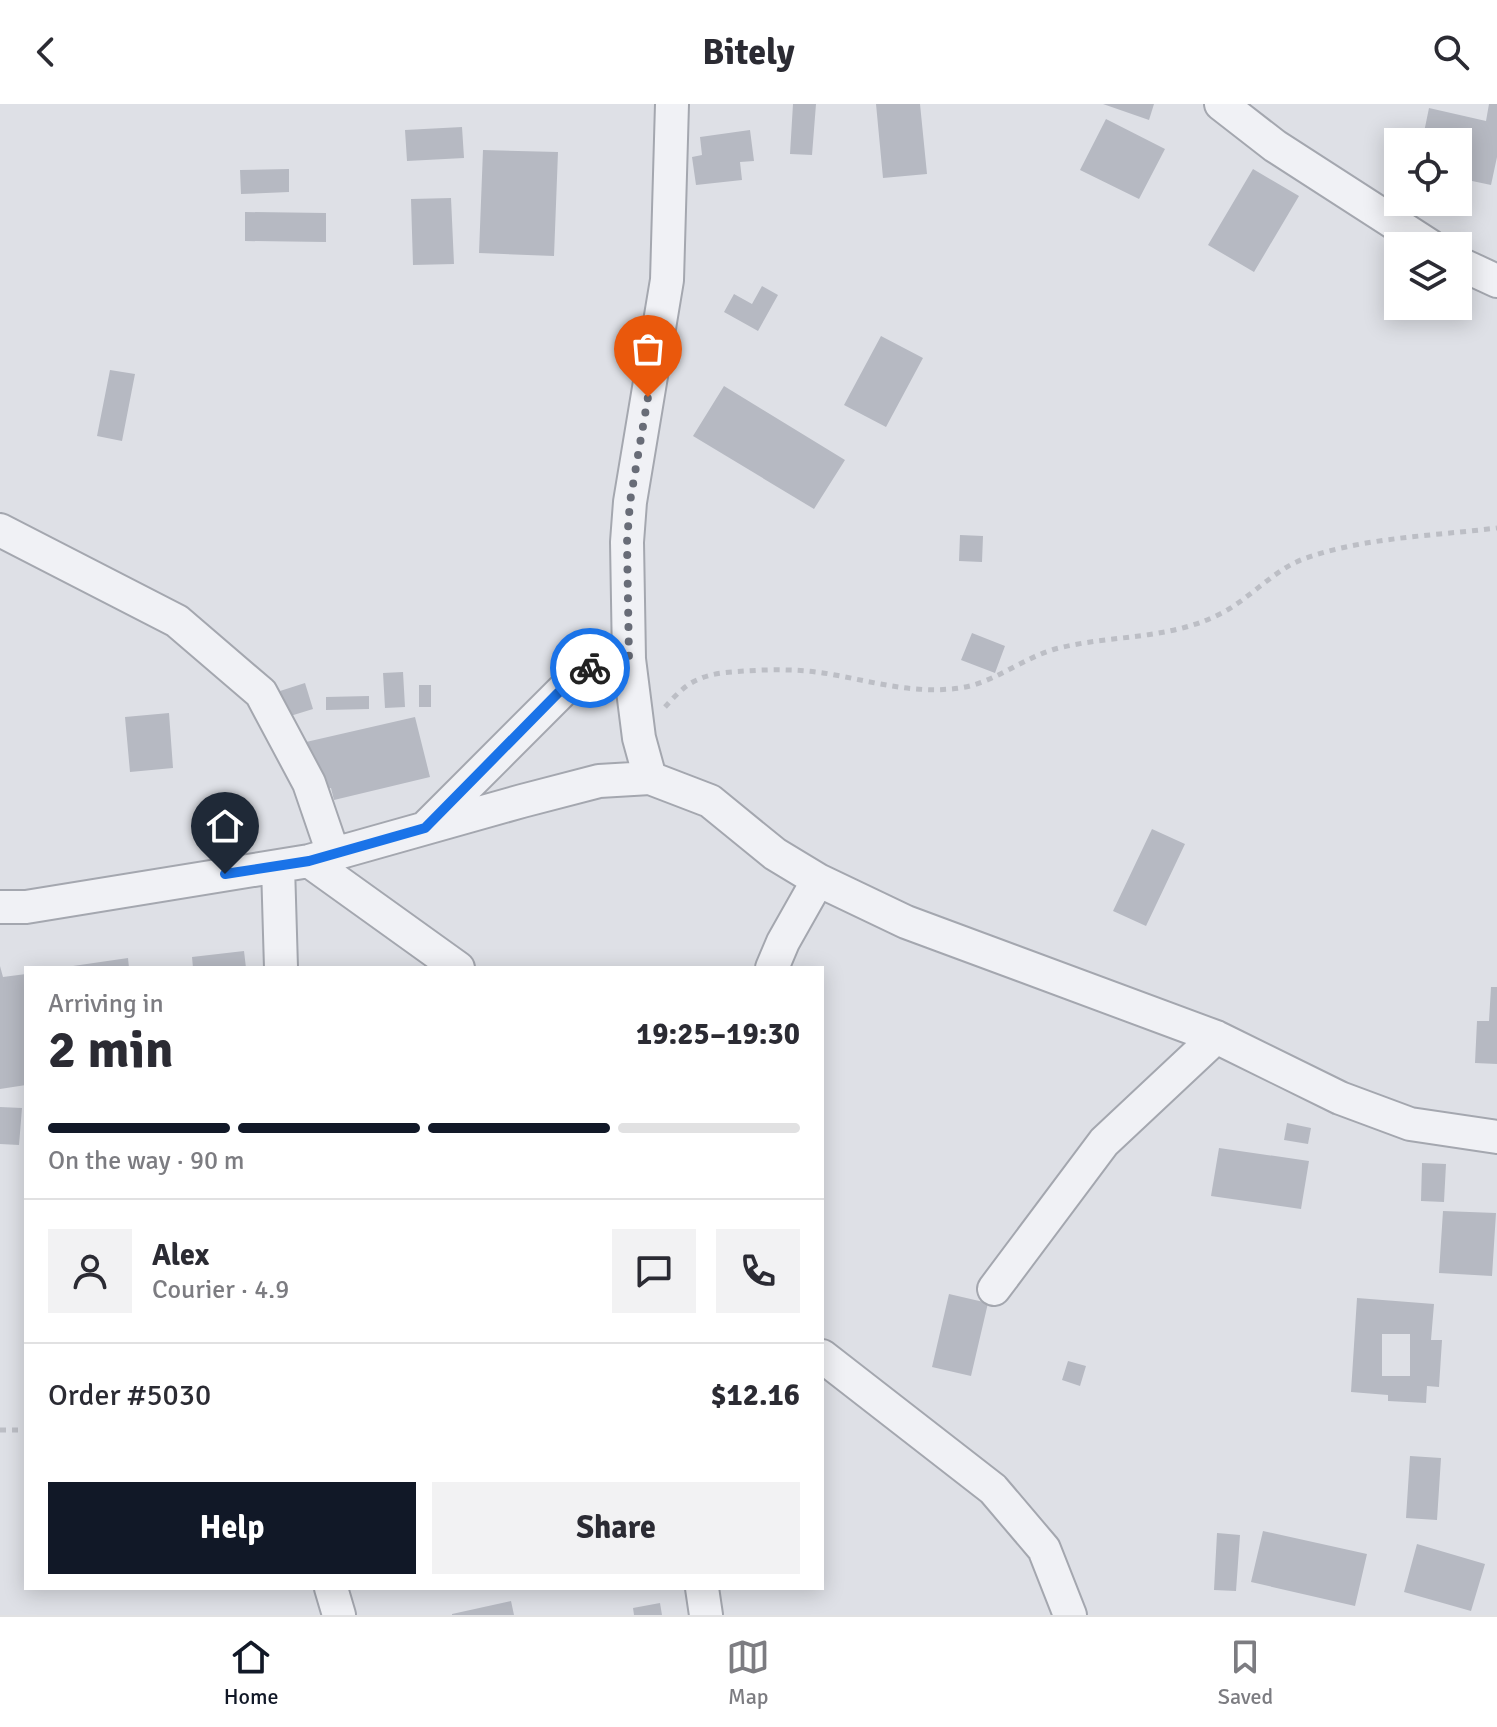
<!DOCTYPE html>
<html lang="en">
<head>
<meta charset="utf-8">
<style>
	:root { --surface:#fff; --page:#f2f2f3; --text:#2b2b33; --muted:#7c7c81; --line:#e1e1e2; --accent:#111827 }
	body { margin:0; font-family:Signika,sans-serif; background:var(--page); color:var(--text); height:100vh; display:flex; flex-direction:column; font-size:30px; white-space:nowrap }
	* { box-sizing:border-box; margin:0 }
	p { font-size:26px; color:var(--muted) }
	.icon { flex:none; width:44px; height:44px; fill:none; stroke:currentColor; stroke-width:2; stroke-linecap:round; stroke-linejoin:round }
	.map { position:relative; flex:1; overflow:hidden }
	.sheet { position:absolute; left:24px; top:862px; width:800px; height:624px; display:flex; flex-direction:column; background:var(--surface); border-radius:0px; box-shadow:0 4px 20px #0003 }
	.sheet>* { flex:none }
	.tools { position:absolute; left:1384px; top:24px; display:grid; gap:16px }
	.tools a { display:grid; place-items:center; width:88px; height:88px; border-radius:0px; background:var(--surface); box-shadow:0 4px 20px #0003; font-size:40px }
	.pin { position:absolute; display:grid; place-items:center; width:68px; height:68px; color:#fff; margin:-82px -34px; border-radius:50% 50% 50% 0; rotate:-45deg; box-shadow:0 0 8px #0007 }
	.pin .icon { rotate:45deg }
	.courier { position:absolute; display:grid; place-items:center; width:80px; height:80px; margin:-40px; border:6px solid #1a73e8; border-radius:50%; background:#fff; color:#222; box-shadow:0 2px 10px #0007 }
	.summary em { font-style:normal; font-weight:800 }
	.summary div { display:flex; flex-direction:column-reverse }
	.summary { display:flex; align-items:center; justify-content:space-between; height:136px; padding:0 24px }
	h1 { font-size:52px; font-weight:800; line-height:60px }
	.bar { display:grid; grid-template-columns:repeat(4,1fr); gap:12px 8px; align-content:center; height:96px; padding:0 24px }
	.bar i { height:10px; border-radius:6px; background:var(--line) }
	.bar .on { background:var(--accent) }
	.bar p { grid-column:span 4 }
	.line { display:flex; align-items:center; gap:20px; padding:0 24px; border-top:2px solid var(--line) }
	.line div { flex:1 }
	.round { display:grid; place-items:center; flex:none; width:84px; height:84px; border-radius:0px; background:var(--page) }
	.action { display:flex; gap:16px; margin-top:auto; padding:16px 24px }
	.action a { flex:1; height:92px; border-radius:0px; background:var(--accent); color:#fff; font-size:32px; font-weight:800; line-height:92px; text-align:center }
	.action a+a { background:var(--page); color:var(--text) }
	header { display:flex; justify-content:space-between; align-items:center; height:104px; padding:0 24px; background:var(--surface); font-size:36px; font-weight:800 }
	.tab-bar { display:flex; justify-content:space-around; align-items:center; height:112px; border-top:2px solid var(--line); background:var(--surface); font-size:22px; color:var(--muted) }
	.tab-bar a { display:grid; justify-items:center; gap:4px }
	.tab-bar .on { color:var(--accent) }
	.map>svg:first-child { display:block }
	.building { fill:#b6b9c2; fill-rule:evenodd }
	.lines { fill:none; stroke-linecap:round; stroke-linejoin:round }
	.street-casing { stroke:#a4a7af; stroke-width:36 }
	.path { stroke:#bcbec5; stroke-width:5; stroke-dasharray:6 6; stroke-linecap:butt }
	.street { stroke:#f0f1f5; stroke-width:32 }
	.done { stroke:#686c77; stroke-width:8; stroke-dasharray:0 14.4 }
	.route { stroke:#1a73e8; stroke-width:10 }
</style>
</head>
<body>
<header><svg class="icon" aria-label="back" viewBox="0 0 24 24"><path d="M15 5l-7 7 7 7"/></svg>Bitely<svg class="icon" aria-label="search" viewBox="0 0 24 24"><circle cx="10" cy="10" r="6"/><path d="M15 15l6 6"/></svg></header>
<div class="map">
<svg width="1497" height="1511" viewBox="0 0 1497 1511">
	<rect width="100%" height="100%" fill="#dee0e6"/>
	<!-- building -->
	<path class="building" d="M793 0H816L812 51 790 50Z
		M876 0H920L927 70 883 74Z
		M1103 0H1154L1149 16Z
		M1489 0H1497V53L1491 81 1458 74V38H1422L1429 4 1486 17Z
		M1106 15 1165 45 1139 95 1080 66Z
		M462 23 464 54 407 57 405 26Z
		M750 26 754 57 740 58 742 76 696 81 692 53 702 51 700 33Z
		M483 46 558 48 554 152 479 149Z
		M289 65V88L241 90 240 66Z
		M1253 65 1299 92 1254 168 1208 141Z
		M451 94 454 160 413 161 411 95Z
		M245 108 326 109V138L245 137Z
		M762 182 778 191 758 227 724 208 734 190 752 200Z
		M881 232 923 254 886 323 844 301Z
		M110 266 135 270 122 337 97 332Z
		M724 282 845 356 814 405 693 332Z
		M960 431 983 432 982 458 959 457Z
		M972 529 1005 542 995 569 961 556Z
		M403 568 405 603 385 604 383 569Z
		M305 579 313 605 287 613 280 587Z
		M419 581H431V603H419Z
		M369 592V605L326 606V593Z
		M169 609 173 664 130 668 125 613Z
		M415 613 430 673 334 696 331 684 318 687 306 638Z
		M1152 725 1185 740 1146 822 1113 807Z
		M244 847 246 864H193L192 853Z
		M128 854 129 864H74L73 862Z
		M0 862 3 873 26 870V981L0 985Z
		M1491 883H1497V960L1475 959 1477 917H1489Z
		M0 1003 22 1004 19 1041 0 1040Z
		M1287 1019 1311 1024 1308 1040 1284 1036Z
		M1219 1044 1309 1057 1301 1105 1211 1092Z
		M1422 1059 1446 1060 1444 1098 1421 1097Z
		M1443 1107 1496 1109 1492 1172 1439 1169Z
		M949 1190 988 1199 971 1272 932 1263Z
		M1357 1194 1434 1200 1431 1236H1442L1439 1283 1427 1282 1426 1299 1388 1297V1291L1351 1288ZM1382 1230H1410V1272H1382Z
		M1068 1257 1086 1262 1080 1282 1062 1276Z
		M1410 1352 1441 1354 1437 1416 1406 1414Z
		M1263 1427 1367 1450 1355 1502 1251 1478Z
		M1217 1429 1240 1431 1236 1487 1214 1486Z
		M1417 1440 1485 1460 1471 1507 1404 1488Z
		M511 1497 514 1511H452V1510Z
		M660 1499 662 1511H634L633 1504Z"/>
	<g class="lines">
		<defs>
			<path id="street" d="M1221 0 1275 42 1430 142
				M1458 159 1497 177
				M0 426 177 517 261 589 309 679 334 752
				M650 674 639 634 629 555 627 438 630 398 667 176 672 0
				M426 723 579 570 595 562 629 555
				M309 757 458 864
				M278 762 281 864
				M0 803H26L309 757 522 697 599 677 650 674 710 697 775 750 818 776 906 818 1216 933 1340 994 1410 1020 1497 1033
				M772 864 783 838 818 776
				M994 1185 1104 1038 1216 933
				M822 1252 993 1385 1044 1445 1070 1511
				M331 1484 339 1511
				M702 1484 706 1511"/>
		</defs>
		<!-- street casing -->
		<use href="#street" class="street-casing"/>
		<!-- path -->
		<path class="path" d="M665 603C674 593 685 581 697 576 711 569 729 568 745 567 775 565 805 565 835 571 878 579 916 590 960 584 994 579 1023 554 1055 545 1112 530 1166 537 1220 510 1250 495 1274 465 1306 454 1367 433 1433 432 1497 424
			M0 1326H26"/>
		<!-- street -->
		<use href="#street" class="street"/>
	</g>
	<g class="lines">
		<!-- done -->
		<path class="done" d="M590 564 629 555 627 438 630 398 648 293"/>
		<!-- route -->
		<path class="route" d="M225 770 309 757 425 724 558 589 590 564"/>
	</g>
</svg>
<div class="tools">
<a><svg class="icon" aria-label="locate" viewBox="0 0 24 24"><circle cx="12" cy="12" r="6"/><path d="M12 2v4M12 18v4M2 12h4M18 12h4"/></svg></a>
<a><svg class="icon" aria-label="layers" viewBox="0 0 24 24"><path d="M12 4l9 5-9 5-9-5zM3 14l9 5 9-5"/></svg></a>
</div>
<div class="pin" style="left:648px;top:293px;background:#ea580c"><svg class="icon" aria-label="bag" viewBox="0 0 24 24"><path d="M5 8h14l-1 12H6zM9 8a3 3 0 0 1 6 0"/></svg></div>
<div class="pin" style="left:225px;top:770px;background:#1f2937"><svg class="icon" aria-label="home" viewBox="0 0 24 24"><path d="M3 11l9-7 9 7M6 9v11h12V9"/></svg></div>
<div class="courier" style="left:590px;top:564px"><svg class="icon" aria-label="bike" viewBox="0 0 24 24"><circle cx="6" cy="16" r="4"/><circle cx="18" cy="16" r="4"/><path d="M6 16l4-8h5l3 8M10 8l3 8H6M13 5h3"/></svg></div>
<section class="sheet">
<div class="summary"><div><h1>2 min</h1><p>Arriving in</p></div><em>19:25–19:30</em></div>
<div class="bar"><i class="on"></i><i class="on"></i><i class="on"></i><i></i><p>On the way · 90 m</p></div>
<div class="line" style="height:144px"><a class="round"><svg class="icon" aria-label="person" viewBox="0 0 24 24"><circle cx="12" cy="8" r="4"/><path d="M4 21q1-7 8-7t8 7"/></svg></a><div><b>Alex</b><p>Courier · 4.9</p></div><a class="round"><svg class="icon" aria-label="chat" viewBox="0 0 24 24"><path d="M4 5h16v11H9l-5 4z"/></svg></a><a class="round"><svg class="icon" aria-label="phone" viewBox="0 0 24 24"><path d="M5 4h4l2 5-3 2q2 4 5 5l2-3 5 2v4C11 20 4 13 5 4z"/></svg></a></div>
<div class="line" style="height:104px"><div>Order #5030</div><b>$12.16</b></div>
<div class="action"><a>Help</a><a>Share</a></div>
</section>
</div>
<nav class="tab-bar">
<a class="on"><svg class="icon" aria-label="home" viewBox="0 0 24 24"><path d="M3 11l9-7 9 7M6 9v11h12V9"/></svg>Home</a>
<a><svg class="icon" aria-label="map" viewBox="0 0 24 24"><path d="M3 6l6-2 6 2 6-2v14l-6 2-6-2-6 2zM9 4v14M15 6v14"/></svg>Map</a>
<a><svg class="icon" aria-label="saved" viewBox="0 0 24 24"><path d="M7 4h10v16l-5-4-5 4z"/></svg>Saved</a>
</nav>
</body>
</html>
